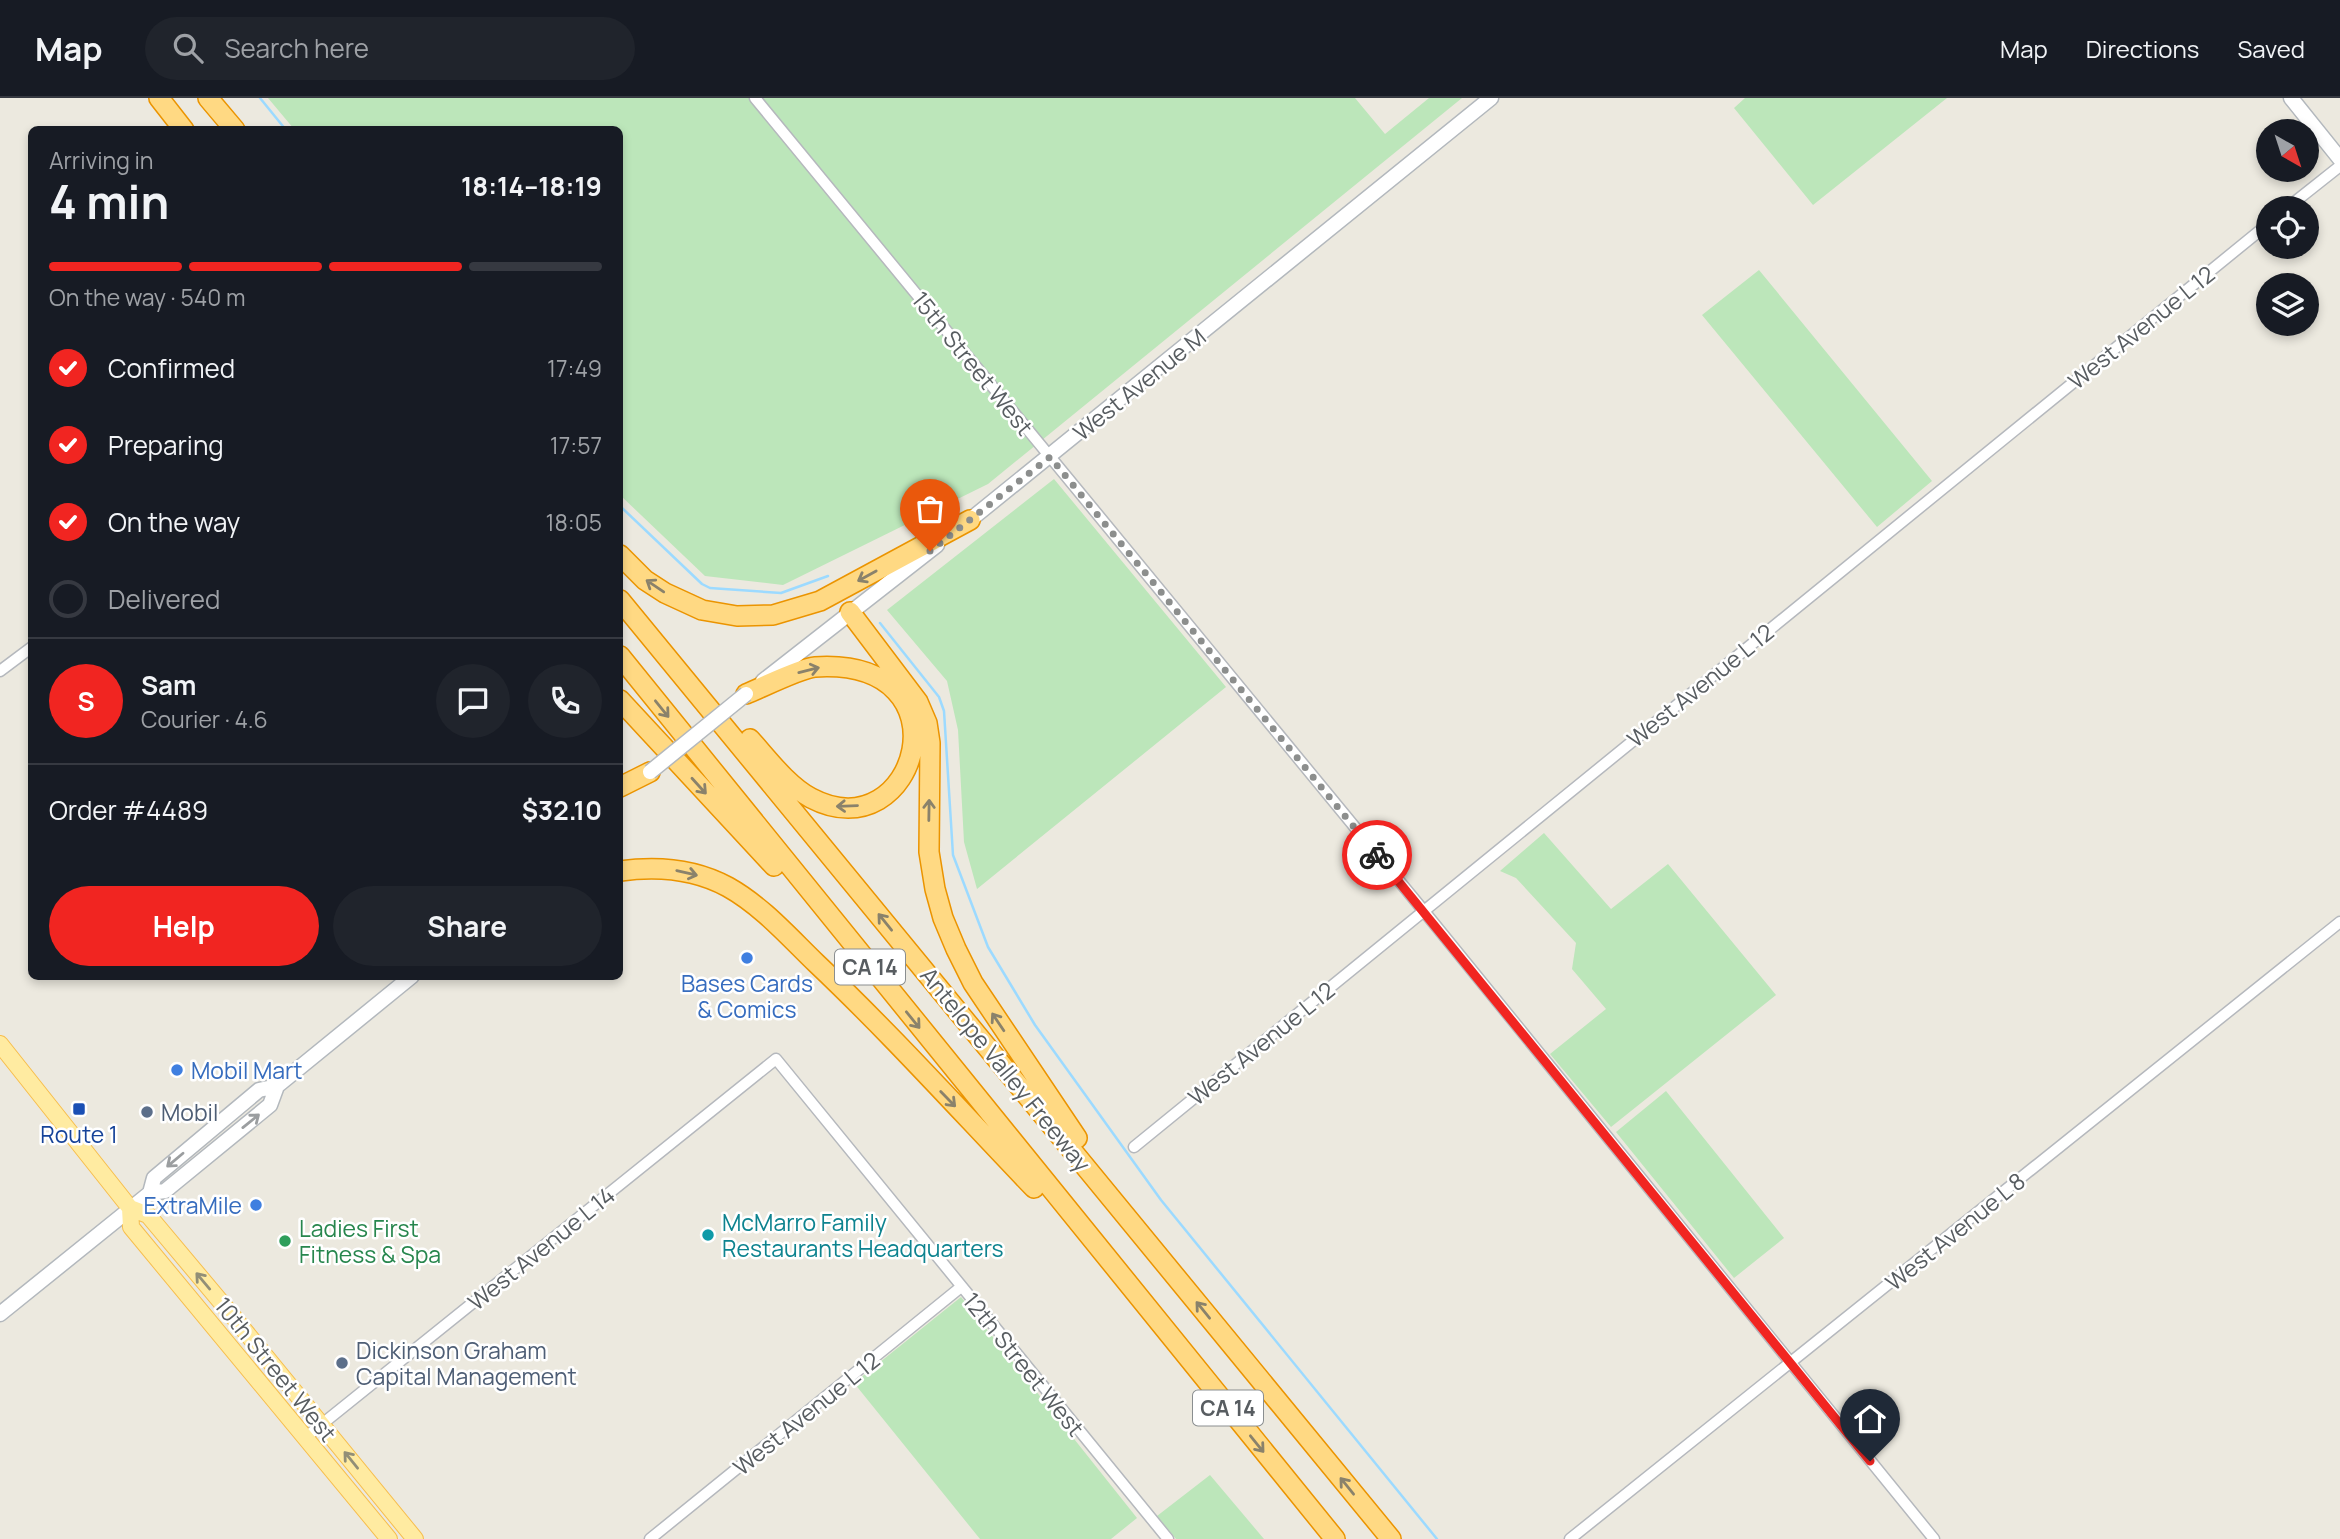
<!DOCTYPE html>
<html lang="en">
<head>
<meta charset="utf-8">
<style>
	:root { --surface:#171b24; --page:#20242c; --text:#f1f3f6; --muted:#9ea1a6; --line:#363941; --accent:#f12521 }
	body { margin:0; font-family:Manrope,sans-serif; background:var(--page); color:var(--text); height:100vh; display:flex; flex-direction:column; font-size:26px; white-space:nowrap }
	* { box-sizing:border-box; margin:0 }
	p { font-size:23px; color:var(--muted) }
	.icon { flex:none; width:38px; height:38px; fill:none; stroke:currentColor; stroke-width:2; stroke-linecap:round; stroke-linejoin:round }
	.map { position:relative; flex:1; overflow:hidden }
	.sheet { position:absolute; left:28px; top:28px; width:595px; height:854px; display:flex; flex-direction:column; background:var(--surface); border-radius:10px; box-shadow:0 4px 10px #0003 }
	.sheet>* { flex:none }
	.needle { width:46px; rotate:141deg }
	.controls { position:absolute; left:2256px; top:21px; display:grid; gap:14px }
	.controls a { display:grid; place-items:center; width:63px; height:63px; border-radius:50%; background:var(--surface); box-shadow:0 4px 10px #0003; font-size:35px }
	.pin { position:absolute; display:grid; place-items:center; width:60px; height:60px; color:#fff; margin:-72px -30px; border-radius:50% 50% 50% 0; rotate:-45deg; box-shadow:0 0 7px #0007 }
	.pin .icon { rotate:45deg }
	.courier { position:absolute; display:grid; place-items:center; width:70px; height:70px; margin:-35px; border:5px solid #f12521; border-radius:50%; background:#fff; color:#222; box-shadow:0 2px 9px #0007 }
	.summary em { font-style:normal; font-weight:700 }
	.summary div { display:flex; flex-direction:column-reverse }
	.summary { display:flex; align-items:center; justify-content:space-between; height:119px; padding:0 21px }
	h1 { font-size:46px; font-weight:700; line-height:52px }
	.bar { display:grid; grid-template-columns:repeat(4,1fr); gap:10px 7px; align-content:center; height:84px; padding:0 21px }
	.bar i { height:9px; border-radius:5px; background:var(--line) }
	.bar .active { background:var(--accent) }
	.bar p { grid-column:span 4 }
	.line { display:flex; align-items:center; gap:18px; padding:0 21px; border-top:2px solid var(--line) }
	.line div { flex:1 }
	.round { display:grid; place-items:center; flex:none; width:74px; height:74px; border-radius:37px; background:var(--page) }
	ol { padding:0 21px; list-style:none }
	li { display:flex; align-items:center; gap:21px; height:77px }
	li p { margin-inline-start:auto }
	li .icon { padding:7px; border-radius:50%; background:var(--accent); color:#fff; stroke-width:4 }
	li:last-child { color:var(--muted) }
	li i { width:38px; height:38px; border:4px solid var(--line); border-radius:50% }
	.action { display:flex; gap:14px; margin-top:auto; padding:14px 21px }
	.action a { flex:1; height:80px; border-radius:42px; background:var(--accent); color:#fff; font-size:28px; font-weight:700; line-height:80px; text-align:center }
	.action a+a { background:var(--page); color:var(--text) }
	header { display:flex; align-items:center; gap:42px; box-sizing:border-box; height:98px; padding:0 35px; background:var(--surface); border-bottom:2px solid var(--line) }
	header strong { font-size:33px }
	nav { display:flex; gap:38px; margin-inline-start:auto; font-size:24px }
	.search { width:490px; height:63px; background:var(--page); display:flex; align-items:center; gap:18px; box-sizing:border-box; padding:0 24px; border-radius:38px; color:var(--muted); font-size:26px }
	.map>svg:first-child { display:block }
	.green { fill:#bce6ba }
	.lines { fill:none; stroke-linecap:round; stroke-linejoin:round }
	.stream { stroke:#9cdaff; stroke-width:2.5 }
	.minor-casing { stroke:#b5b8bd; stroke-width:13 }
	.secondary-casing { stroke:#b3b8bd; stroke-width:17 }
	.primary-casing { stroke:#f7be4d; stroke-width:18 }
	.motorway-casing { stroke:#eb9400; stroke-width:22 }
	.minor { stroke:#fff; stroke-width:10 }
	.secondary { stroke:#fff; stroke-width:14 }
	.primary { stroke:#ffeba1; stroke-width:16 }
	.motorway { stroke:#ffd983; stroke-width:19 }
	.secondary-bridge-casing { stroke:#b3b8bd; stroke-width:17; stroke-linecap:butt }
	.secondary-bridge { stroke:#fff; stroke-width:14 }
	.oneway { stroke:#8a826b }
	.oneway2 { stroke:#9b9ea0 }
	.oneway3 { stroke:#928f77 }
	.done { stroke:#8c8e8d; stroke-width:7; stroke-dasharray:0 12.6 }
	.route { stroke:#f12521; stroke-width:9 }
	.shop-dot { fill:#3f7fe0; stroke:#fff; stroke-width:2.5 }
	.transit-dot { fill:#1a4fb4; stroke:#fff; stroke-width:2.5 }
	.service-dot { fill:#5c6f8a; stroke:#fff; stroke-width:2.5 }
	.culture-dot { fill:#0f9aa8; stroke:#fff; stroke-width:2.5 }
	.leisure-dot { fill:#2e9e5b; stroke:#fff; stroke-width:2.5 }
	.labels { text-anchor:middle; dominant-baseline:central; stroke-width:5; stroke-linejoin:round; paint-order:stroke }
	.shield { fill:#fff; stroke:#8a8e90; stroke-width:2 }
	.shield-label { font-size:21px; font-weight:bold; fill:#585d61 }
	.street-label { font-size:23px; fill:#585d61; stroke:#fff }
	.shop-label { font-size:23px; fill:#366cbe; stroke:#fff }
	.service-label { font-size:23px; fill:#4e5e75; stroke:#fff; text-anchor:start }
	.transit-label { font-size:23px; fill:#164399; stroke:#fff }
	.culture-label { font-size:23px; fill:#0d838f; stroke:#fff; text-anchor:start }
	.leisure-label { font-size:23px; fill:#27864d; stroke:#fff; text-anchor:start }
</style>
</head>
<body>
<header>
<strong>Map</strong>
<div class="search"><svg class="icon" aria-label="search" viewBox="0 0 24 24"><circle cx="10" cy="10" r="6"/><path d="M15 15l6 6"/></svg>Search here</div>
<nav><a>Map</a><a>Directions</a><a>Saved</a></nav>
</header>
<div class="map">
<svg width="2340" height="1441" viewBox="0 0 2340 1441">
	<rect width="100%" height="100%" fill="#ece9df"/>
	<!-- green -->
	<path class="green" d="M268 0H1355L1385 36 1429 0H1462L988 386 783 487 705 478 620 397V32L294 31Z
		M1745 0H1947L1813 107 1734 10Z
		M1759 172 1932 383 1877 429 1702 217Z
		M1054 381 1226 589 977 791 964 744 958 632 947 583 887 512Z
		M1544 735 1611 811 1668 766 1776 897 1611 1029 1550 956 1606 911 1572 871 1576 845 1516 780 1500 773Z
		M1666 993 1784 1140 1734 1180 1616 1034Z
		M961 1199 1137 1420 1111 1441H980L854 1285Z
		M1210 1377 1264 1441H1176L1157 1418Z"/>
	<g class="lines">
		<!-- stream -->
		<path class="stream" d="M260 0 286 32
			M620 408 702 486 710 490 781 495 828 478
			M880 525 939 599 944 613 953 757 988 849 1035 927 1161 1102 1437 1441"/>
		<defs>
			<path id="minor" d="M755 0 1423 812 1934 1441
				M2287 110 2340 68
				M0 573 32 549
				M1134 1049 2268 126
				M306 1339 776 961 1168 1441
				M650 1441 961 1189
				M1570 1441 2340 824"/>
			<path id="secondary" d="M2291 0 2340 61
				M965 426 1491 0
				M763 583 937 447
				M150 1095 154 1080 259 992 277 988 412 878
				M0 1216 150 1095 165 1093 270 1007 277 988"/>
			<path id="primary" d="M0 946 130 1110 148 1117 231 1216 415 1441
				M130 1110 131 1129 389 1441"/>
			<path id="motorway" d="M159 0 184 32
				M208 0 235 32
				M620 457 645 482 665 495 702 512 737 518 773 517 820 503 970 422
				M620 502 1391 1441
				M850 514 918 604 927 625 930 645 929 754 935 791 943 820 956 851 973 885 1077 1040
				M620 558 1335 1441
				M746 596C761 590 801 570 815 569 973 559 917 756 811 700 787 687 768 661 750 641
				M620 602 774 768
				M620 689 650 674
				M620 773C656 768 695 771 728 789 762 808 789 839 816 865 892 937 962 1015 1034 1090"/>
		</defs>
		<!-- minor casing -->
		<use href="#minor" class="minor-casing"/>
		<!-- secondary casing -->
		<use href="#secondary" class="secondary-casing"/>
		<!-- primary casing -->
		<use href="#primary" class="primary-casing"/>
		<!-- motorway casing -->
		<use href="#motorway" class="motorway-casing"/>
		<!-- minor -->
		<use href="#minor" class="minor"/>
		<!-- secondary -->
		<use href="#secondary" class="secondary"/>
		<!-- primary -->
		<use href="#primary" class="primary"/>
		<!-- motorway -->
		<use href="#motorway" class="motorway"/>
		<defs>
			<path id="secondary-bridge" d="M650 674 746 596"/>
		</defs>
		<!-- secondary-bridge casing -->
		<use href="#secondary-bridge" class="secondary-bridge-casing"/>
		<!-- secondary-bridge -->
		<use href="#secondary-bridge" class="secondary-bridge"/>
	</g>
	<!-- one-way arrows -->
	<defs><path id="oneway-shaft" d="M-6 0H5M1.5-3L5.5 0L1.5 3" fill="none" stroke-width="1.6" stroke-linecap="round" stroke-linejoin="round" transform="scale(1.75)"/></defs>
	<g class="oneway">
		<use href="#oneway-shaft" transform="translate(867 478) rotate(151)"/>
		<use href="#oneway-shaft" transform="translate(655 488) rotate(-146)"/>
		<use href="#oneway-shaft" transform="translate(809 572) rotate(-14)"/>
		<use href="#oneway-shaft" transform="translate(662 611) rotate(51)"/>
		<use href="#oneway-shaft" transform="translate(699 688) rotate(48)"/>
		<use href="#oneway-shaft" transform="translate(847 708) rotate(178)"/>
		<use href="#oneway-shaft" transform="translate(929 712) rotate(-89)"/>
		<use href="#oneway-shaft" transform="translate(687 775) rotate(13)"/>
		<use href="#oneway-shaft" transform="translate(885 824) rotate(-129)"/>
		<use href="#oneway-shaft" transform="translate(913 922) rotate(51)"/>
		<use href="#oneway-shaft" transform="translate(998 924) rotate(-124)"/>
		<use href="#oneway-shaft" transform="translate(948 1001) rotate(46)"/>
		<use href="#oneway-shaft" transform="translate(1203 1212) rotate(-129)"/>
		<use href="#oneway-shaft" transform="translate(1257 1346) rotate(51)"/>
		<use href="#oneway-shaft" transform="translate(1347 1388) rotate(-129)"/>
	</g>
	<g class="oneway2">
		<use href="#oneway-shaft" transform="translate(251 1023) rotate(-39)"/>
		<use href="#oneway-shaft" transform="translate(175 1062) rotate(140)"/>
	</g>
	<g class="oneway3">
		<use href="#oneway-shaft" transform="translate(203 1183) rotate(-130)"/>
		<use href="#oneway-shaft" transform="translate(351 1362) rotate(-129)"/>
	</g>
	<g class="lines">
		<!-- done -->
		<path class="done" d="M930 453 1050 359 1377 757"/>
		<!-- route -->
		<path class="route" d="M1377 757 1870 1363"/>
	</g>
	<!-- markers -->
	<g class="shop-dot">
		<circle cx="747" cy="860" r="7"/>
		<circle cx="177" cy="972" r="7"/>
		<circle cx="256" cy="1107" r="7"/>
	</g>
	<rect class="transit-dot" x="72" y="1004" width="14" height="14" rx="3.5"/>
	<g class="service-dot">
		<circle cx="147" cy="1014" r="7"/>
		<circle cx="342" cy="1265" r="7"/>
	</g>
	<circle class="culture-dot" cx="708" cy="1137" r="7"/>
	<circle class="leisure-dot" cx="285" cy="1143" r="7"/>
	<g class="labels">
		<!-- shield labels -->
		<g class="shield">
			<rect x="835" y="851.5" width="70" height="35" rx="5"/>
			<rect x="1193" y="1292.5" width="70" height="35" rx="5"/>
		</g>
		<g class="shield-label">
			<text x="870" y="869">CA 14</text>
			<text x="1228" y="1310">CA 14</text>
		</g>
		<!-- street labels -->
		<g class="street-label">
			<text transform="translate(2141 229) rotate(-39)">West Avenue L 12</text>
			<text transform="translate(973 265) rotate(51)">15th Street West</text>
			<text transform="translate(1139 286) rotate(-39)">West Avenue M</text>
			<text transform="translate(1700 587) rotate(-39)">West Avenue L 12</text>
			<text transform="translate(1261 945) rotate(-39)">West Avenue L 12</text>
			<text transform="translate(1006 971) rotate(51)">Antelope Valley Freeway</text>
			<text transform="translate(1955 1133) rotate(-39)">West Avenue L 8</text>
			<text transform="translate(541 1150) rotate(-39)">West Avenue L 14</text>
			<text transform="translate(1024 1266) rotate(51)">12th Street West</text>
			<text transform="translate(276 1271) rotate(51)">10th Street West</text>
			<text transform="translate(806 1315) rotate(-39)">West Avenue L 12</text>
		</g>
		<!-- shop labels -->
		<g class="shop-label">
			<text x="747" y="885">Bases Cards<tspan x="747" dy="26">&amp; Comics</tspan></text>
			<text x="191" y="972" text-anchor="start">Mobil Mart</text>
			<text x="242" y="1107" text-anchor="end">ExtraMile</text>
		</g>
		<!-- service labels -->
		<g class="service-label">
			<text x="161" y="1014">Mobil</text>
			<text x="356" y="1252">Dickinson Graham<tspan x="356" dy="26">Capital Management</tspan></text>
		</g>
		<!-- transit labels -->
		<g class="transit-label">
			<text x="79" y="1036">Route 1</text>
		</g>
		<!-- culture labels -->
		<g class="culture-label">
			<text x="722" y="1124">McMarro Family<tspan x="722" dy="26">Restaurants Headquarters</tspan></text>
		</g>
		<!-- leisure labels -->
		<g class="leisure-label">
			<text x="299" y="1130">Ladies First<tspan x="299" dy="26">Fitness &amp; Spa</tspan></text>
		</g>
	</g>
</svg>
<div class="controls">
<a><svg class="needle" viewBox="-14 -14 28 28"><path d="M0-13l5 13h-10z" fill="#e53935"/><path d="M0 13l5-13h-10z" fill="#9ea1a6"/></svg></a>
<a><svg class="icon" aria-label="locate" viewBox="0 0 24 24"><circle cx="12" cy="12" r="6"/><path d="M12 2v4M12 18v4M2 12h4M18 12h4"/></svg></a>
<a><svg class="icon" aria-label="layers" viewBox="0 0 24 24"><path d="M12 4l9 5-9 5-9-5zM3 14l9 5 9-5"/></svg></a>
</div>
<div class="pin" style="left:930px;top:453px;background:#ea580c"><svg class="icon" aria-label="bag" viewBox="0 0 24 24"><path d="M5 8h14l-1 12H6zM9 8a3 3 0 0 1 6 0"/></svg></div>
<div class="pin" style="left:1870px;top:1363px;background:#1f2937"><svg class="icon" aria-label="home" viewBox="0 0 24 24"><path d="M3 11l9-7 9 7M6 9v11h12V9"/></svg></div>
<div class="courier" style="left:1377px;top:757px"><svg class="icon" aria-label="bike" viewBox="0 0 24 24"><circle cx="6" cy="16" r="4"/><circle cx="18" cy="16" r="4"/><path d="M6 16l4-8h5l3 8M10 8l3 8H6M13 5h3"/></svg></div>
<section class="sheet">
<div class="summary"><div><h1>4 min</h1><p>Arriving in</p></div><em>18:14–18:19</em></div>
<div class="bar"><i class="active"></i><i class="active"></i><i class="active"></i><i></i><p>On the way · 540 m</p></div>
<ol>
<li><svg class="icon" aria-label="check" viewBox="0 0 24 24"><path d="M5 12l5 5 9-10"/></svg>Confirmed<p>17:49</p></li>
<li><svg class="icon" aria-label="check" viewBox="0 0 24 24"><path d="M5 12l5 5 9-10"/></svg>Preparing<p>17:57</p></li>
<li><svg class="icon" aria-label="check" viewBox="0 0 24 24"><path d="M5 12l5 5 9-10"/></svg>On the way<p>18:05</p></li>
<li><i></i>Delivered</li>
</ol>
<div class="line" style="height:126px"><b class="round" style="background:var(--accent);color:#fff">S</b><div><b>Sam</b><p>Courier · 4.6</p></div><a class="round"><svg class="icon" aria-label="chat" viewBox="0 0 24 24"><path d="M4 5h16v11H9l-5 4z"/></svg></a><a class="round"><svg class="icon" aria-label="phone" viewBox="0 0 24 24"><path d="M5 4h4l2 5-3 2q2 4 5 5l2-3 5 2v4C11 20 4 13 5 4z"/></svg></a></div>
<div class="line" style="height:91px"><div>Order #4489</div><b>$32.10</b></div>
<div class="action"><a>Help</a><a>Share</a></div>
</section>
</div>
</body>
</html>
